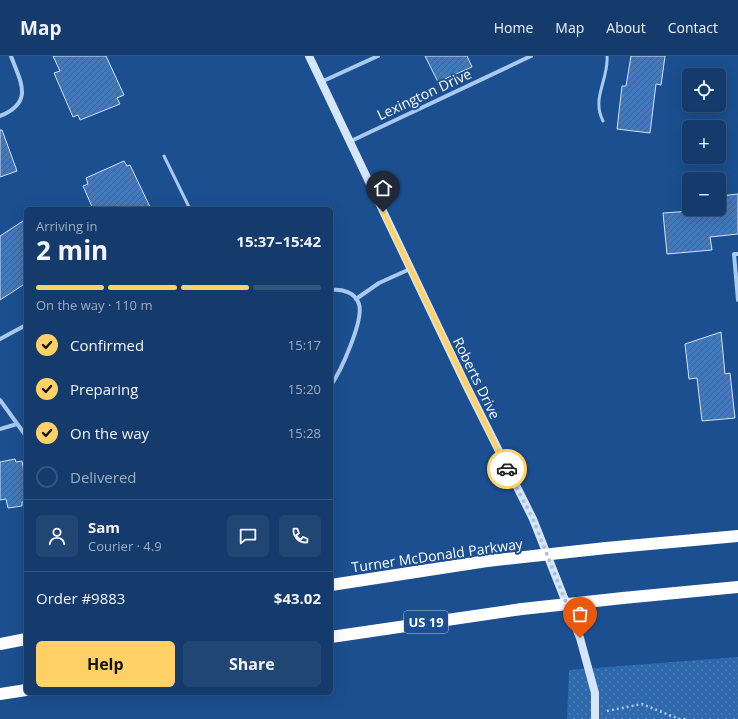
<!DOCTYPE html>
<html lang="en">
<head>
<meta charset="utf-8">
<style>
	:root { --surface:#143b6b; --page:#214673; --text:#f1f3f6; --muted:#9dadc1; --line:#33557e; --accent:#ffd166 }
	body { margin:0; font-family:"Open Sans",sans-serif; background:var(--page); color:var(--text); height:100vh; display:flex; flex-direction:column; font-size:15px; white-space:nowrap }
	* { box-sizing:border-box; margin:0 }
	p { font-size:13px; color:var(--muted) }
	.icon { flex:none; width:22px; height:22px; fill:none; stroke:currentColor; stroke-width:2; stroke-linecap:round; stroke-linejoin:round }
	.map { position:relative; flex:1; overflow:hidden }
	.drawer { position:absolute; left:24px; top:151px; width:309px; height:488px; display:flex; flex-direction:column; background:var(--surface); border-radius:6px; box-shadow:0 4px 16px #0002,0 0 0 1px var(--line) }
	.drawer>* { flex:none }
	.fabs { position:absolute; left:682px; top:12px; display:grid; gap:8px }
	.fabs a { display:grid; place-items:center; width:44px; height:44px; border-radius:6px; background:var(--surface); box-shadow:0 4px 16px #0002,0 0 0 1px var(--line); font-size:20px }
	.pin { position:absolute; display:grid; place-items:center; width:34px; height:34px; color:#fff; margin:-41px -17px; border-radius:50% 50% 50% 0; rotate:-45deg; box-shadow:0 0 4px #0007 }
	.pin .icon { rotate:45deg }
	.courier { position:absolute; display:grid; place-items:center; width:40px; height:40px; margin:-20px; border:3px solid #ffd166; border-radius:50%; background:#fff; color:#222; box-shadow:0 1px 5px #0007 }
	.head em { font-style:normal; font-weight:700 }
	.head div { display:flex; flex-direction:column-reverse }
	.head { display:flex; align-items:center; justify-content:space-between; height:68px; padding:0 12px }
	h1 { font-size:26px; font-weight:700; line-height:30px }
	.bar { display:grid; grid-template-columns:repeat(4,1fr); gap:6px 4px; align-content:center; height:48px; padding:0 12px }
	.bar i { height:5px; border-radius:3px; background:var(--line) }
	.bar .on { background:var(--accent) }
	.bar p { grid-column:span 4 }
	.line { display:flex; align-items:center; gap:10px; padding:0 12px; border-top:1px solid var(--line) }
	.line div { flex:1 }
	.round { display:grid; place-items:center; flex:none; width:42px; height:42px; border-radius:6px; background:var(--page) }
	ol { padding:0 12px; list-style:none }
	li { display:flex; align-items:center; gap:12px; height:44px }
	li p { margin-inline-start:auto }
	li .icon { padding:4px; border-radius:50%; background:var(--accent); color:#111; stroke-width:4 }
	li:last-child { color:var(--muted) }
	li i { width:22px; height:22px; border:2px solid var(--line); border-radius:50% }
	.cta { display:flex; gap:8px; margin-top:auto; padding:8px 12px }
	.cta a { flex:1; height:46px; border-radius:6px; background:var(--accent); color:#111; font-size:16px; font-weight:700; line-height:46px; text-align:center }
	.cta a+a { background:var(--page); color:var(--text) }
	header { display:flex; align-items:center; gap:24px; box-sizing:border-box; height:56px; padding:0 20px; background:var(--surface); border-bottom:1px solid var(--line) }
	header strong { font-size:19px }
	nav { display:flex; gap:22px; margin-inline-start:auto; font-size:14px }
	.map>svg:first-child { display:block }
	.park { fill:url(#park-dots) }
	.building { fill:url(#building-hatch); stroke:#cfe3fa }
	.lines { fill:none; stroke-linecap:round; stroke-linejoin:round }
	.path { stroke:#a9c9ee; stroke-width:2.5; stroke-dasharray:2 3; stroke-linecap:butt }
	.lane { stroke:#a9c9ee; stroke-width:3 }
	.street { stroke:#a9c9ee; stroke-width:4 }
	.secondary { stroke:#d6e6fa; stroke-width:8 }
	.highway { stroke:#fff; stroke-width:12 }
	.highway-bridge { stroke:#fff; stroke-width:12 }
	.done { stroke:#afc1d8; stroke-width:4; stroke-dasharray:0 7.2 }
	.route { stroke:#ffd166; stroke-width:5 }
	.labels { text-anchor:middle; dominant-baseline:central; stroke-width:4; stroke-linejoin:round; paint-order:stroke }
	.shield { fill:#1b4f8f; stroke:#bbcadd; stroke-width:1 }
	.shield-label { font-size:13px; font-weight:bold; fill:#fff }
	.street-label { font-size:14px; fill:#fff; stroke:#1b4f8f }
</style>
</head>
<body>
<header>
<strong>Map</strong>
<nav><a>Home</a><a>Map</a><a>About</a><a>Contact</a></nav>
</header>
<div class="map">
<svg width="738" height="663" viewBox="0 0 738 663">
	<defs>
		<pattern id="park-dots" width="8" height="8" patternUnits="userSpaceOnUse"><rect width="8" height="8" fill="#2e69ad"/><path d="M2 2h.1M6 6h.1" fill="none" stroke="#4d80b9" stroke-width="1.8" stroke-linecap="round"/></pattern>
		<pattern id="building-hatch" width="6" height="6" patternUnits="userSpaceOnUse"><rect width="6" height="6" fill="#4478b7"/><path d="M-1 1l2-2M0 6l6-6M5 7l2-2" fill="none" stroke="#486282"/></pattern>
	</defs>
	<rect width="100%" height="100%" fill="#1b4f8f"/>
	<!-- park -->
	<path class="park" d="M738 601V663H567L569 614Z"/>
	<!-- building -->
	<path class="building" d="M53 0H106L124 39 117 42 120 48 80 64 78 59 73 61 54 17 60 15Z
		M425 0H467L472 11 438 26Z
		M631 0H665L661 29 656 28 650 77 617 73 622 30H626Z
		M0 74H2L17 115 0 121Z
		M124 105 127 110 130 109 151 153H93L83 130 88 128 86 122Z
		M738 138V178L710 181 712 194 667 198 663 157 719 153V140Z
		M26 163V227L0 244V180Z
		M721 276 725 318 730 317 735 362 702 365 697 322 689 323 685 288Z
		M15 403 16 406 22 405 26 428V445L22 446V450L8 452 6 443 0 444V406Z"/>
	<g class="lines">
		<!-- path -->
		<path class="path" d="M607 655 642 648 679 663H687"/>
		<!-- lane -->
		<path class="lane" d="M603 65C591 42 609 23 607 0
			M164 100 190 153"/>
		<!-- street -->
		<path class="street" d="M321 26 378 0
			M0 60C34 46 21 27 11 0
			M349 86 531 0
			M738 198H734L738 244
			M331 234C342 233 355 236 359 248 364 264 341 315 331 329
			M356 243 379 227 410 213
			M0 283 26 269
			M0 344 26 380
			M0 373 17 368"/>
		<!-- secondary -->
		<path class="secondary" d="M309 0 466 329 533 463 580 582 595 637V663"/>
		<!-- highway -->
		<path class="highway" d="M606 492 738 480
			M331 529 487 505
			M623 542 738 531
			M331 581 522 553
			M0 588 26 583
			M0 638 26 634"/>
		<!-- highway-bridge -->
		<path class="highway-bridge" d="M487 505 606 492
			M522 553 623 542"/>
	</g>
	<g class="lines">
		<!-- done -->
		<path class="done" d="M507 413 533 463 580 582"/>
		<!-- route -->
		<path class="route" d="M383 156 507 413"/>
	</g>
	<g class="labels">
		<!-- shield labels -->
		<rect class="shield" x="404" y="555" width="44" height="22" rx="3"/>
		<g class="shield-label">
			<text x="426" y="566">US 19</text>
		</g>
		<!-- street labels -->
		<g class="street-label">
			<text transform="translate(424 38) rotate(-25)">Lexington Drive</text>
			<text transform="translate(477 322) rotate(64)">Roberts Drive</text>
			<text transform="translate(437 499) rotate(-8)">Turner McDonald Parkway</text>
		</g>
	</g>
</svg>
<div class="fabs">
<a><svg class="icon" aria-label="locate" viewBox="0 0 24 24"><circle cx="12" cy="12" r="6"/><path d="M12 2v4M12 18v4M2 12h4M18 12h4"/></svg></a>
<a>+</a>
<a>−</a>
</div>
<div class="pin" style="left:580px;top:582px;background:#ea580c"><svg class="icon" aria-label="bag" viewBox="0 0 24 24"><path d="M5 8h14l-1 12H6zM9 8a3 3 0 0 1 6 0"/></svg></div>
<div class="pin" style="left:383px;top:156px;background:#1f2937"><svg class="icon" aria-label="home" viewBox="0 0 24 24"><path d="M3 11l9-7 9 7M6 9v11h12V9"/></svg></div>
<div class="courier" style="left:507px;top:413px"><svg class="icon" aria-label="car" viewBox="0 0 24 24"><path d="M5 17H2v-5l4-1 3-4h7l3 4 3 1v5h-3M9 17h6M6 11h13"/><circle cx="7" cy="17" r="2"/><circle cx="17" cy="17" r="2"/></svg></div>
<section class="drawer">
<div class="head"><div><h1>2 min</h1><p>Arriving in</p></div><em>15:37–15:42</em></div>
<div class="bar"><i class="on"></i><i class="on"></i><i class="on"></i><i></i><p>On the way · 110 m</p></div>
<ol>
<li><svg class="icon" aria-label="check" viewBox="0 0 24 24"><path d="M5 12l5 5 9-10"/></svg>Confirmed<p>15:17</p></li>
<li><svg class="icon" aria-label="check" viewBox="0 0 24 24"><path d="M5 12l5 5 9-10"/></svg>Preparing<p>15:20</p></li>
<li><svg class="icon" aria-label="check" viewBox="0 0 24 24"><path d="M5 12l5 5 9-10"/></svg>On the way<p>15:28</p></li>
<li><i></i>Delivered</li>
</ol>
<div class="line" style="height:72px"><a class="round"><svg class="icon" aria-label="person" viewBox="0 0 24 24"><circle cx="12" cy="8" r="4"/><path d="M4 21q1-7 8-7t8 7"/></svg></a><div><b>Sam</b><p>Courier · 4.9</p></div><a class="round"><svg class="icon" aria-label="chat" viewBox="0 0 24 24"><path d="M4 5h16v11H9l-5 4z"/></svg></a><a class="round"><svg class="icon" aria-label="phone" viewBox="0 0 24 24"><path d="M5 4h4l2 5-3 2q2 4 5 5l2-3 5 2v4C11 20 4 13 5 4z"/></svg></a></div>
<div class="line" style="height:52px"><div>Order #9883</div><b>$43.02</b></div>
<div class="cta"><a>Help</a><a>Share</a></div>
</section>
</div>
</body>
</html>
